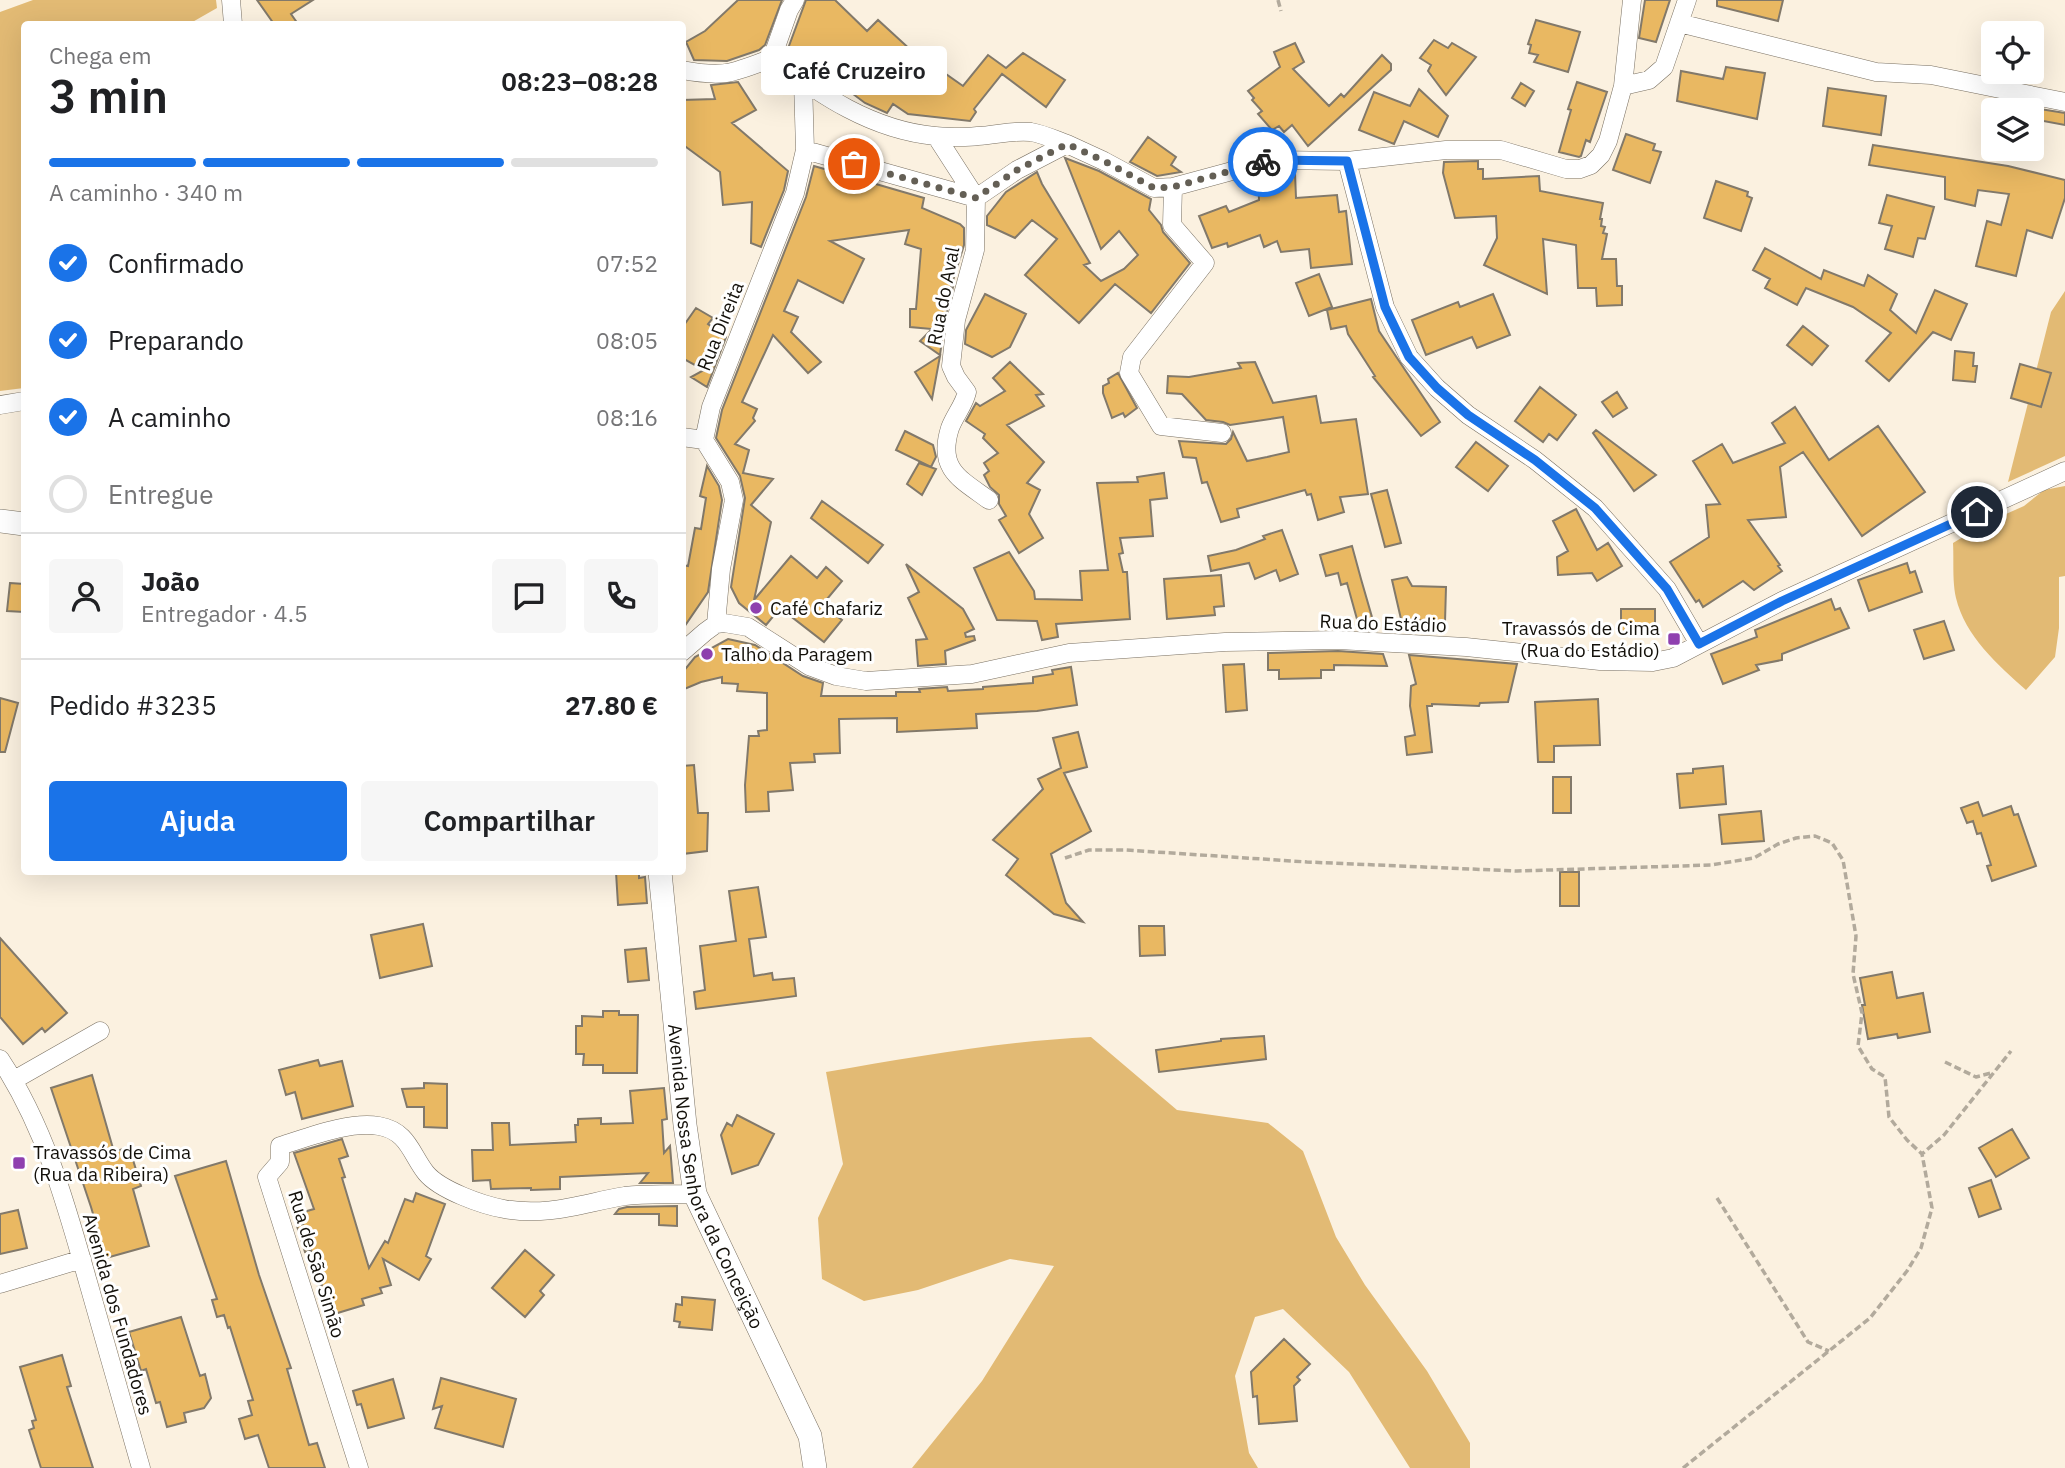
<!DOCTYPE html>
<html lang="pt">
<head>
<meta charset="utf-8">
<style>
	:root { --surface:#fff; --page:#f6f6f6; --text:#202124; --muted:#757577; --line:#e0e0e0; --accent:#1a73e8 }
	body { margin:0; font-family:"IBM Plex Sans",sans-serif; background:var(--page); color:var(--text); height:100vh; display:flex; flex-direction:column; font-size:26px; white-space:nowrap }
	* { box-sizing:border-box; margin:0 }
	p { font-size:23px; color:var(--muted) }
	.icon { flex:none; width:38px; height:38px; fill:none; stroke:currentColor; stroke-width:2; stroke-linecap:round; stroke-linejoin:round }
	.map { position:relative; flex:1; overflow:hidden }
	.sheet { position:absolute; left:21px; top:21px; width:665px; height:854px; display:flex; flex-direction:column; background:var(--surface); border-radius:7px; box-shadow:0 7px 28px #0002 }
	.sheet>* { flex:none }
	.tools { position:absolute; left:1981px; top:21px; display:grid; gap:14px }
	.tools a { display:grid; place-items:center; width:63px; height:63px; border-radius:7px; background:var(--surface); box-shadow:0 7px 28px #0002; font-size:35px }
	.pin { position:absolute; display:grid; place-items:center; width:60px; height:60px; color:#fff; margin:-30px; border:4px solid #fff; border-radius:50%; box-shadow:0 2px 7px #0007 }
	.courier { position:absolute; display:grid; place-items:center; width:70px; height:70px; margin:-35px; border:5px solid #1a73e8; border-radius:50%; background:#fff; color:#222; box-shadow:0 2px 9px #0007 }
	.bubble { position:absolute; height:49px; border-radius:7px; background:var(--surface); box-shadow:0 7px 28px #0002; font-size:23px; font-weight:600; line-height:49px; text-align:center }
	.overview em { font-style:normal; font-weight:600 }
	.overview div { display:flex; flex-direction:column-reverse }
	.overview { display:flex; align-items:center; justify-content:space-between; height:119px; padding:0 28px }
	h1 { font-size:46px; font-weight:600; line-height:52px }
	.bar { display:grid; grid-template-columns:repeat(4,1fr); gap:10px 7px; align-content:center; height:84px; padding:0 28px }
	.bar i { height:9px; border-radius:5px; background:var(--line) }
	.bar .on { background:var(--accent) }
	.bar p { grid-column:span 4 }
	.line { display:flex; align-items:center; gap:18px; padding:0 28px; border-top:2px solid var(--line) }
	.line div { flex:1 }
	.round { display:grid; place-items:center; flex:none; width:74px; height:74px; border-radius:7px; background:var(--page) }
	ol { padding:0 28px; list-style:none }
	li { display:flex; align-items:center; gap:21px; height:77px }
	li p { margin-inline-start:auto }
	li .icon { padding:7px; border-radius:50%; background:var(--accent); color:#fff; stroke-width:4 }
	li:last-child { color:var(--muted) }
	li i { width:38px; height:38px; border:4px solid var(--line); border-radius:50% }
	.primary-button { display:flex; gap:14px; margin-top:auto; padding:14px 28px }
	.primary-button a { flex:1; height:80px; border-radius:7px; background:var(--accent); color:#fff; font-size:28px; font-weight:600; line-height:80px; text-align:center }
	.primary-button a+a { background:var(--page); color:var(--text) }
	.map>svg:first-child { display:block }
	.green { fill:#e2ba74 }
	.building { fill:#e9b862; stroke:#82796a; stroke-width:2 }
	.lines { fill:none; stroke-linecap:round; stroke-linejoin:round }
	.minor-casing { stroke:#797062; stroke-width:19 }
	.tertiary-casing { stroke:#797062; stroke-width:24 }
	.path { stroke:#b2aa9c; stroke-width:3.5; stroke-dasharray:7 3.5; stroke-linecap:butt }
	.minor { stroke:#fff; stroke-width:18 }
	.tertiary { stroke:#fff; stroke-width:23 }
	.done { stroke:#645f55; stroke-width:7; stroke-dasharray:0 12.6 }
	.route { stroke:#1a73e8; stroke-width:9 }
	.poi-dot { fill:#8f40af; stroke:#fff; stroke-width:2.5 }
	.labels { text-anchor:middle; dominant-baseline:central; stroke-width:6; stroke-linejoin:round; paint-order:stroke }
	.street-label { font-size:19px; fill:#13100a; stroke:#fff }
	.poi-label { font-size:19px; fill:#13100a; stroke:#fff; text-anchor:start }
</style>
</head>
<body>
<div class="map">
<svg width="2065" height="1468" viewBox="0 0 2065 1468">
	<rect width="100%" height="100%" fill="#fbf1e0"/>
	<!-- green -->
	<path class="green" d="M33 0H216L217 8 189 24H24V388L0 391V12Z
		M2065 291V456L2008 482 2051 312Z
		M2065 486V576L2059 577V628L2055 657 2026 690C1998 665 1965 636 1956 598 1952 581 1954 560 1953 543L1988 522 2024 506 2044 490Z
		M1091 1037 1177 1110 1268 1123 1303 1151 1336 1237 1365 1285 1427 1371 1470 1443V1468H1410L1349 1372 1283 1309 1255 1317 1235 1376 1249 1453 1258 1468H912L982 1381 1054 1266 1010 1259 918 1290 864 1301 822 1279 818 1218 843 1164 826 1072C913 1057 1003 1041 1091 1037Z"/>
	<!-- building -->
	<path class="building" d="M257 0H313L291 14 298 24H274Z
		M738 0H782L765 45 759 50 727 61 694 60 686 42 705 31Z
		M806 0H835L867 31 878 20 914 53 920 48 938 61 946 74 963 86 988 55 1006 68 1023 53 1065 80 1046 107 1002 74 974 109 976 112 970 121 908 114 893 104 887 113 865 103 825 73 800 63 786 54Z
		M1645 0H1670L1656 42 1639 38Z
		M1717 0H1783L1778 21 1717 6Z
		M1536 20 1580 32 1568 72 1534 62 1538 55 1529 53 1531 45 1528 44Z
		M1434 40 1448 48 1452 43 1476 57 1446 95 1428 71 1431 65 1420 58Z
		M1295 43 1304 62 1293 69 1329 106 1341 94 1344 97 1382 55 1391 64V70L1308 146 1292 125 1284 132 1279 126 1272 130 1258 114 1262 111 1252 100 1254 98 1248 91 1280 67 1274 52Z
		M1726 67 1765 73 1757 119 1677 101 1681 71 1723 79Z
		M738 82 756 110 732 123 788 171 784 190 761 247 751 243 752 202 723 205 720 172 682 144V100L715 99 711 85Z
		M1577 82 1607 92 1590 142 1586 140 1581 156 1579 157 1559 152 1571 110 1568 109Z
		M1521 83 1534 91 1525 106 1512 98Z
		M1828 88 1886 96 1881 135 1823 126Z
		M1419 89 1448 116 1438 137 1404 121 1394 144 1359 130 1374 92 1410 106Z
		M2040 109 2065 113V125L2038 120Z
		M1626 134 1655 144 1653 150 1661 152 1650 183 1613 170Z
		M1148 137 1176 157 1171 165 1181 172 1157 176 1130 162Z
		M1873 145 2008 166 2065 180V198L2052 238 2027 230 2016 276 1976 266 1987 221 2001 225 2009 194 1978 190 1975 206 1945 199V177L1869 165Z
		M1065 158 1099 171 1151 199 1149 210 1161 225 1163 232 1190 263 1151 313 1115 284 1079 323 1025 275 1057 239 1032 220 1015 238 987 225V216L1006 192 1037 172 1042 184 1090 263 1084 265 1101 281 1124 269 1138 255 1119 231 1101 249Z
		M1478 161V169H1483V179L1539 176 1540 191 1603 203 1600 219H1602L1601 226 1605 227 1603 233 1607 234 1602 259H1616L1617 286H1622V305L1597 306 1596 288H1578L1576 245 1543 239 1547 294 1484 265 1497 238 1496 216 1455 218 1443 173 1444 162Z
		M814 166 924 198 922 208 960 224 964 228V245L951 287H953L945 319 940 355 920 341 932 329 910 327V309H916L921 249 905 244 909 230 830 241 864 259 843 303 798 280 784 311 798 317 791 332 821 362 808 373 773 335 742 402 757 409 753 418 755 421 735 444 749 450 743 473 773 479 751 505 771 522 754 600 791 556 817 578 826 567 842 581 822 605 842 620 824 642 780 608 766 625 739 603 731 587 745 498 740 476 716 438 722 410 806 197Z
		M1295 173 1296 198 1337 195 1339 212 1346 211 1352 264 1311 268 1309 249 1281 252 1277 241 1264 247 1260 235 1228 247 1227 243 1212 248 1199 216 1226 206 1229 212 1259 200 1258 176Z
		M1716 181 1748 192 1747 196 1752 198 1741 231 1704 218Z
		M1887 195 1934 207 1925 239 1918 238 1913 257 1885 249 1892 226 1879 223Z
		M1765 248 1821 279 1824 270 1864 286 1868 275 1897 294 1890 310 1916 333 1935 290 1967 304 1951 340 1933 332 1889 381 1866 361 1891 333 1853 307 1806 288 1797 305 1765 288 1770 279 1753 270Z
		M1319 274 1332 307 1309 316 1296 283Z
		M985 294 1026 314 1010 347 992 357 965 344 966 330Z
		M1493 294 1510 335 1477 348 1472 337 1426 355 1412 320 1458 302 1460 307Z
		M1371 299 1379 331 1440 422 1421 436 1373 377 1375 376 1348 334 1346 326 1331 329 1327 310Z
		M696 308 713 318 708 324 726 337 707 387 691 377 704 370 682 358V328Z
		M1803 326 1828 346 1812 365 1787 345Z
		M1955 351 1974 353 1973 366H1977L1975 382 1953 380Z
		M940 356 932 399 915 372Z
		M1010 362 1043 394 1036 395 1044 406 1007 425 1044 462 1027 483 1040 490 1029 514 1043 538 1019 553 999 520 1006 516 999 504V495L990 487 984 475 989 471 984 463 998 453 983 438 985 434 966 421 976 403 980 406 1005 391 993 378Z
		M1255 362 1273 403 1316 396 1321 423 1356 419 1368 494 1340 497 1344 512 1318 520 1311 494 1307 495 1305 490 1237 509 1239 517 1221 522 1207 482 1202 483 1196 458 1183 457 1179 441 1226 444 1231 439 1233 432 1247 461 1267 457 1289 452 1283 417 1230 425 1223 422 1206 420 1182 394 1167 393 1168 376 1189 377 1241 368 1238 363Z
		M2020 364 2051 373 2041 407 2011 398Z
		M1118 373 1137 408 1125 417 1123 413 1112 418 1103 393V386L1109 383 1108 379Z
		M1540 387 1576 415 1557 440 1549 434 1543 442 1515 421Z
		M1617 392 1627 408 1613 417 1602 402Z
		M1795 407 1829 460 1878 426 1925 492 1862 536 1803 452 1780 467 1786 517 1748 520 1780 565 1778 566 1782 571 1754 590 1743 581 1703 607 1699 600 1696 602 1670 562 1709 537 1706 505 1720 504 1693 461 1722 444 1733 463 1785 443 1772 423Z
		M1596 430 1656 475 1634 491 1593 433Z
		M905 431 933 445 936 457 931 467 896 450Z
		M1476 442 1508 466 1488 491 1456 467Z
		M919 463 936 469 922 495 907 484Z
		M707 466 719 486 722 500 708 592 682 630V565L688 566 695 528 701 529 706 498 700 496Z
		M1164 473 1167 498 1150 500 1153 536 1120 538 1123 553 1119 554 1123 572H1127L1130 619 1056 624 1058 637 1042 640 1037 621 997 620 974 568 1009 552 1034 591 1035 599 1082 600 1080 571 1108 570 1097 483 1138 482 1137 477Z
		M1387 490 1401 543 1385 547 1371 494Z
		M822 501 883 545 868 563 811 518Z
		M1576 509 1597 550 1608 543 1622 566 1597 581 1592 573 1558 575 1557 557 1568 551 1553 521Z
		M1282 530 1298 574 1280 581 1276 570 1255 579 1249 563 1211 571 1208 556 1236 550 1265 539 1263 536Z
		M1352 546 1361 579 1376 631 1360 630 1347 583 1341 585 1338 573 1326 576 1320 555Z
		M1907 563 1910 573 1915 571 1922 592 1869 611 1858 580Z
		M906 564 963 609 974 629 965 633 966 637 974 636 975 640 945 651 946 664 918 666 916 640 927 639 908 598 919 592Z
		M1221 575 1224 606 1214 607 1215 615 1167 619 1164 579Z
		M1407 577 1412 586 1446 587 1445 622 1401 619 1392 580Z
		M10 583 24 584V612L7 611Z
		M1831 599 1835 610 1840 608 1849 628 1782 654V660L1756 665 1759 670 1723 684 1711 654 1757 637 1755 630Z
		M1621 609H1655V636L1621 635Z
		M1944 621 1954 650 1924 659 1914 630Z
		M728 639 755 645 803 676 823 683 821 696H896V692H920L919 689 947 687 948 691 983 689V687L1033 683V677L1053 674 1052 670 1071 667 1077 705 1037 711 976 714 977 728 897 732V718L839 719 840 753 814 754 815 762 790 763 793 790 768 792 769 811 746 812 745 785 749 736H759L758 731 767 730V693L737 691 738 684 722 683V677L701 682 682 690V673L695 657Z
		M1338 651 1383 654 1387 666 1334 665V670H1321V678L1279 679V670H1268V653Z
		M1409 655 1517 664 1508 702 1480 703 1479 706 1432 704V706H1427L1432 752 1407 755 1405 737 1415 735 1410 706 1411 686 1416 684Z
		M1244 664 1247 710 1226 712 1223 665Z
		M0 698 18 703 5 752H0Z
		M1598 699 1600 745 1554 746V762H1538L1535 702Z
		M1078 732 1087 767 1064 773 1091 831 1051 854 1066 903 1083 922 1054 914 1006 875 1018 859 993 840 1043 789 1038 779 1061 768 1053 738Z
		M694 765 698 813H708L707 851 682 854V766Z
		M1723 766 1726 804 1680 808 1677 774 1693 773V769Z
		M1553 777H1571V813H1553Z
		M1978 802 1983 816 2011 806 2014 815 2018 814 2036 866 1992 881 1987 866 1991 865 1981 833 1977 834 1973 821 1967 823 1961 808Z
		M1761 811 1764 841 1722 844 1719 815Z
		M616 872H639V878L645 877 647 903 618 905Z
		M1560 872H1579V906H1560Z
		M758 887 766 937 749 939 754 976 772 973 773 980 794 978 796 996 696 1009 694 992 705 990 700 946 736 941 729 891Z
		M423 924 432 966 380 978 371 935Z
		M1139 926H1164L1165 955 1140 956Z
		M0 938 67 1013 45 1032 42 1028 23 1044 0 1017Z
		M646 948 649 980 628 982 625 950Z
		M1892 972 1897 998 1923 993 1930 1032 1898 1038 1897 1034 1868 1039 1862 1005H1865L1860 978Z
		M603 1011H619V1015H638L637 1073H603V1065H583L584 1054H576V1026H582V1016L603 1017Z
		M1264 1036 1266 1059 1159 1072 1156 1050 1221 1041V1039Z
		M318 1060 320 1066 342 1061 353 1106 302 1119 295 1092 286 1095 279 1070Z
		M92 1075 114 1152 129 1147 141 1186 133 1189 149 1246 106 1258 91 1207 51 1088Z
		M424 1083 447 1084V1128L424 1127V1107H407L402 1089 424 1088Z
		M664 1088 667 1119 662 1120 664 1153 670 1146 673 1183H640L648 1173 560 1177V1189L531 1190V1188L491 1189 490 1180 473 1181 472 1150H493L492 1123H509L510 1145 576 1142 575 1125H578V1119L601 1118V1124L633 1123 630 1091Z
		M737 1115 774 1134 758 1165 732 1174 721 1135 727 1123 732 1126Z
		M2012 1129 2029 1158 1996 1177 1979 1148Z
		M342 1139 348 1156 339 1159 345 1177 342 1178 369 1268 385 1241 388 1243 405 1199 413 1202 416 1193 445 1204 426 1256 431 1259 419 1280 383 1259 391 1285 380 1288 382 1293 362 1299 364 1305 331 1315 328 1308 325 1309 318 1287 322 1285 311 1250 305 1252 297 1226 303 1224 300 1213 314 1209 294 1153Z
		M226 1161 259 1275 291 1368 287 1369 309 1445 317 1443 325 1468H269L258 1435 245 1439 239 1419 252 1415 248 1401 253 1400 230 1327 228 1328 224 1315 217 1317 212 1300 217 1299 175 1176Z
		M1991 1180 2001 1209 1979 1217 1969 1188Z
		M677 1206V1226L659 1225V1214H615L619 1209 627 1207Z
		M18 1210 27 1248 0 1254V1214Z
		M525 1250 554 1275 540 1291 544 1295 525 1317 492 1288Z
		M682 1297 715 1300 712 1330 679 1327 680 1322 674 1321 676 1304 682 1305Z
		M181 1317 200 1376 205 1374 211 1398 204 1408 184 1413 186 1422 167 1427 160 1402 156 1403 146 1369 141 1371 129 1332Z
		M1284 1339 1310 1364 1297 1377 1300 1380 1294 1386 1297 1421 1259 1424 1257 1396 1253 1397 1251 1372Z
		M62 1355 71 1386 67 1387 93 1468H41L29 1430 34 1428 32 1421 36 1420 20 1367Z
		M441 1378 516 1399 503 1447 435 1428 442 1406 433 1409Z
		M393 1379 404 1418 368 1428 361 1404 357 1405 353 1391Z"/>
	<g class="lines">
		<defs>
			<path id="minor" d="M231 0 233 24
				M1679 23 1876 72 1931 75 2065 102
				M772 58C820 95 872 130 935 136 948 137 964 138 978 136 996 135 1013 130 1031 132 1043 134 1056 140 1067 144L1017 170 976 198 805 150
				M772 58 789 10 795 0
				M682 70C725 78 733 73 772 58
				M1623 86 1649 80 1664 67 1687 0
				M936 136 976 198 975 250 956 320 951 366 956 377 967 392C964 405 955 415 950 428 937 469 960 479 989 500
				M1067 144 1104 161 1154 188 1173 187 1273 160 1347 161 1446 150H1501L1566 169H1580L1591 165 1601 155 1608 141 1623 86 1632 0
				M1347 161 1385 307 1409 357 1437 388 1468 415 1535 460 1595 508 1667 589 1699 644
				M1173 187 1172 225 1205 263 1132 357 1129 373 1161 426 1222 433
				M0 405 24 401
				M682 437 704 440
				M716 624 721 569 734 500 730 482 704 440 711 407 795 193 805 150 803 81
				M682 652 705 632 716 624 724 623 748 627 809 666 836 676 866 681 972 674 1069 653 1225 642 1338 640 1466 647 1600 661 1653 662 1673 658 1782 601 2065 471
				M0 1059C45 1127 66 1204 88 1282 106 1344 123 1406 141 1468
				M14 1080 100 1031
				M0 1284 82 1259
				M359 1468 267 1177 280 1162V1146C309 1137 349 1121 379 1126 408 1131 411 1154 426 1173 440 1190 482 1205 504 1209 548 1217 583 1203 625 1196 648 1193 672 1195 695 1194"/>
			<g id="tertiary">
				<path d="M0 521 24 524"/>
				<path id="s1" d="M660 872 685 1125 695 1194 810 1436 815 1468"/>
			</g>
		</defs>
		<!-- minor casing -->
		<use href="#minor" class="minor-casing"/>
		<!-- tertiary casing -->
		<use href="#tertiary" class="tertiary-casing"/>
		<!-- path -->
		<path class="path" d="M1278 0 1281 11
			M1065 858 1089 850H1126L1307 862 1517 871 1711 865 1754 858 1778 844 1796 838 1815 836 1832 843 1843 860 1856 936 1853 974 1862 1013 1858 1046 1872 1069 1885 1077 1889 1117 1907 1140 1922 1154 1944 1135 2011 1051
			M1945 1062 1976 1077 1991 1073
			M1717 1198 1808 1342 1829 1351
			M1683 1468 1870 1318 1907 1271 1921 1248 1932 1208 1922 1154"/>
		<!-- minor -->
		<use href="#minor" class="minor"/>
		<!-- tertiary -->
		<use href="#tertiary" class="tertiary"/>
	</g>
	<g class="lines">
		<!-- done -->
		<path class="done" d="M854 164 976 198 1017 170 1067 144 1104 161 1154 188 1173 187 1263 162"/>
		<!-- route -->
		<path class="route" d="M1263 162 1273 160 1347 161 1385 307 1409 357 1437 388 1468 415 1535 460 1595 508 1667 589 1699 644 1782 601 1977 512"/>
	</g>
	<!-- markers -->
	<g class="poi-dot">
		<circle cx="756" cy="608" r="7"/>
		<rect x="1667" y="632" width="14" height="14" rx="3.5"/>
		<circle cx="707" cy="654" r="7"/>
		<rect x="12" y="1156" width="14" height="14" rx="3.5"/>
	</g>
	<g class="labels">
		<!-- street labels -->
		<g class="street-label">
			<text transform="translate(943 296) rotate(-79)">Rua do Aval</text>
			<text transform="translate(720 326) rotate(-68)">Rua Direita</text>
			<text transform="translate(1383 623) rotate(2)">Rua do Estádio</text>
			<text stroke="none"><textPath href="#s1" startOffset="312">Avenida Nossa Senhora da Conceição</textPath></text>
			<text transform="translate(317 1264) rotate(73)">Rua de São Simão</text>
			<text transform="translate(118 1314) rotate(74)">Avenida dos Fundadores</text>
		</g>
		<!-- poi labels -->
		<g class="poi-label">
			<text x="770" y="608">Café Chafariz</text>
			<text x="1660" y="628" text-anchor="end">Travassós de Cima<tspan x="1660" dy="22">(Rua do Estádio)</tspan></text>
			<text x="721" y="654">Talho da Paragem</text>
			<text x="33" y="1152">Travassós de Cima<tspan x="33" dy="22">(Rua da Ribeira)</tspan></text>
		</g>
	</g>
</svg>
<div class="tools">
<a><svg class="icon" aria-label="locate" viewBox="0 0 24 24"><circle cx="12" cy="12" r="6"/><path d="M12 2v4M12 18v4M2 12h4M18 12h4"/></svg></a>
<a><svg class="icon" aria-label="layers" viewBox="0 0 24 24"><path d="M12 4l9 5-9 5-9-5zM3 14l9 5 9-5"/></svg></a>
</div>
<div class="pin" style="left:854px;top:164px;background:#ea580c"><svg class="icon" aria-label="bag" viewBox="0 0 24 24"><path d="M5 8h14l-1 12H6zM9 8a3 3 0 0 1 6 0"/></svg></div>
<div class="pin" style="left:1977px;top:512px;background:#1f2937"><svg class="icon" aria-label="home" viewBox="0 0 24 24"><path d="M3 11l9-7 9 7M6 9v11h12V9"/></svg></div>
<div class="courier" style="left:1263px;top:162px"><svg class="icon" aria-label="bike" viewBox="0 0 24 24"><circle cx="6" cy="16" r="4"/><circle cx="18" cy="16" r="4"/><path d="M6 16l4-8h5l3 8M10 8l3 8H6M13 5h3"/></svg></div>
<div class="bubble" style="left:761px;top:46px;width:186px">Café Cruzeiro</div>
<section class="sheet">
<div class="overview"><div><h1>3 min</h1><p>Chega em</p></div><em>08:23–08:28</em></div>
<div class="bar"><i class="on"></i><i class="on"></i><i class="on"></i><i></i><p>A caminho · 340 m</p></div>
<ol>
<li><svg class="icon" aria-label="check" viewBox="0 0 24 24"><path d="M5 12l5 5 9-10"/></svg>Confirmado<p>07:52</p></li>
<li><svg class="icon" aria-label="check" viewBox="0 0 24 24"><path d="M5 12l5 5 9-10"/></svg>Preparando<p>08:05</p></li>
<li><svg class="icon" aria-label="check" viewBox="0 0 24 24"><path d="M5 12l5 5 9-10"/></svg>A caminho<p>08:16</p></li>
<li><i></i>Entregue</li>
</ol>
<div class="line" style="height:126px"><a class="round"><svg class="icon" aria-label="person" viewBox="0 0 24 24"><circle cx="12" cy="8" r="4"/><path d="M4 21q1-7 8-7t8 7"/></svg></a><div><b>João</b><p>Entregador · 4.5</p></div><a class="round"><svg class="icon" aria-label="chat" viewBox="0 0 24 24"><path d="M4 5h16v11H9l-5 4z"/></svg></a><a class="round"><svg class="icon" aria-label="phone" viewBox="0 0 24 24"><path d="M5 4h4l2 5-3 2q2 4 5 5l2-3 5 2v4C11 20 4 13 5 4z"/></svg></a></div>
<div class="line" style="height:91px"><div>Pedido #3235</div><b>27.80 €</b></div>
<div class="primary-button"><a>Ajuda</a><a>Compartilhar</a></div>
</section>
</div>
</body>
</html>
